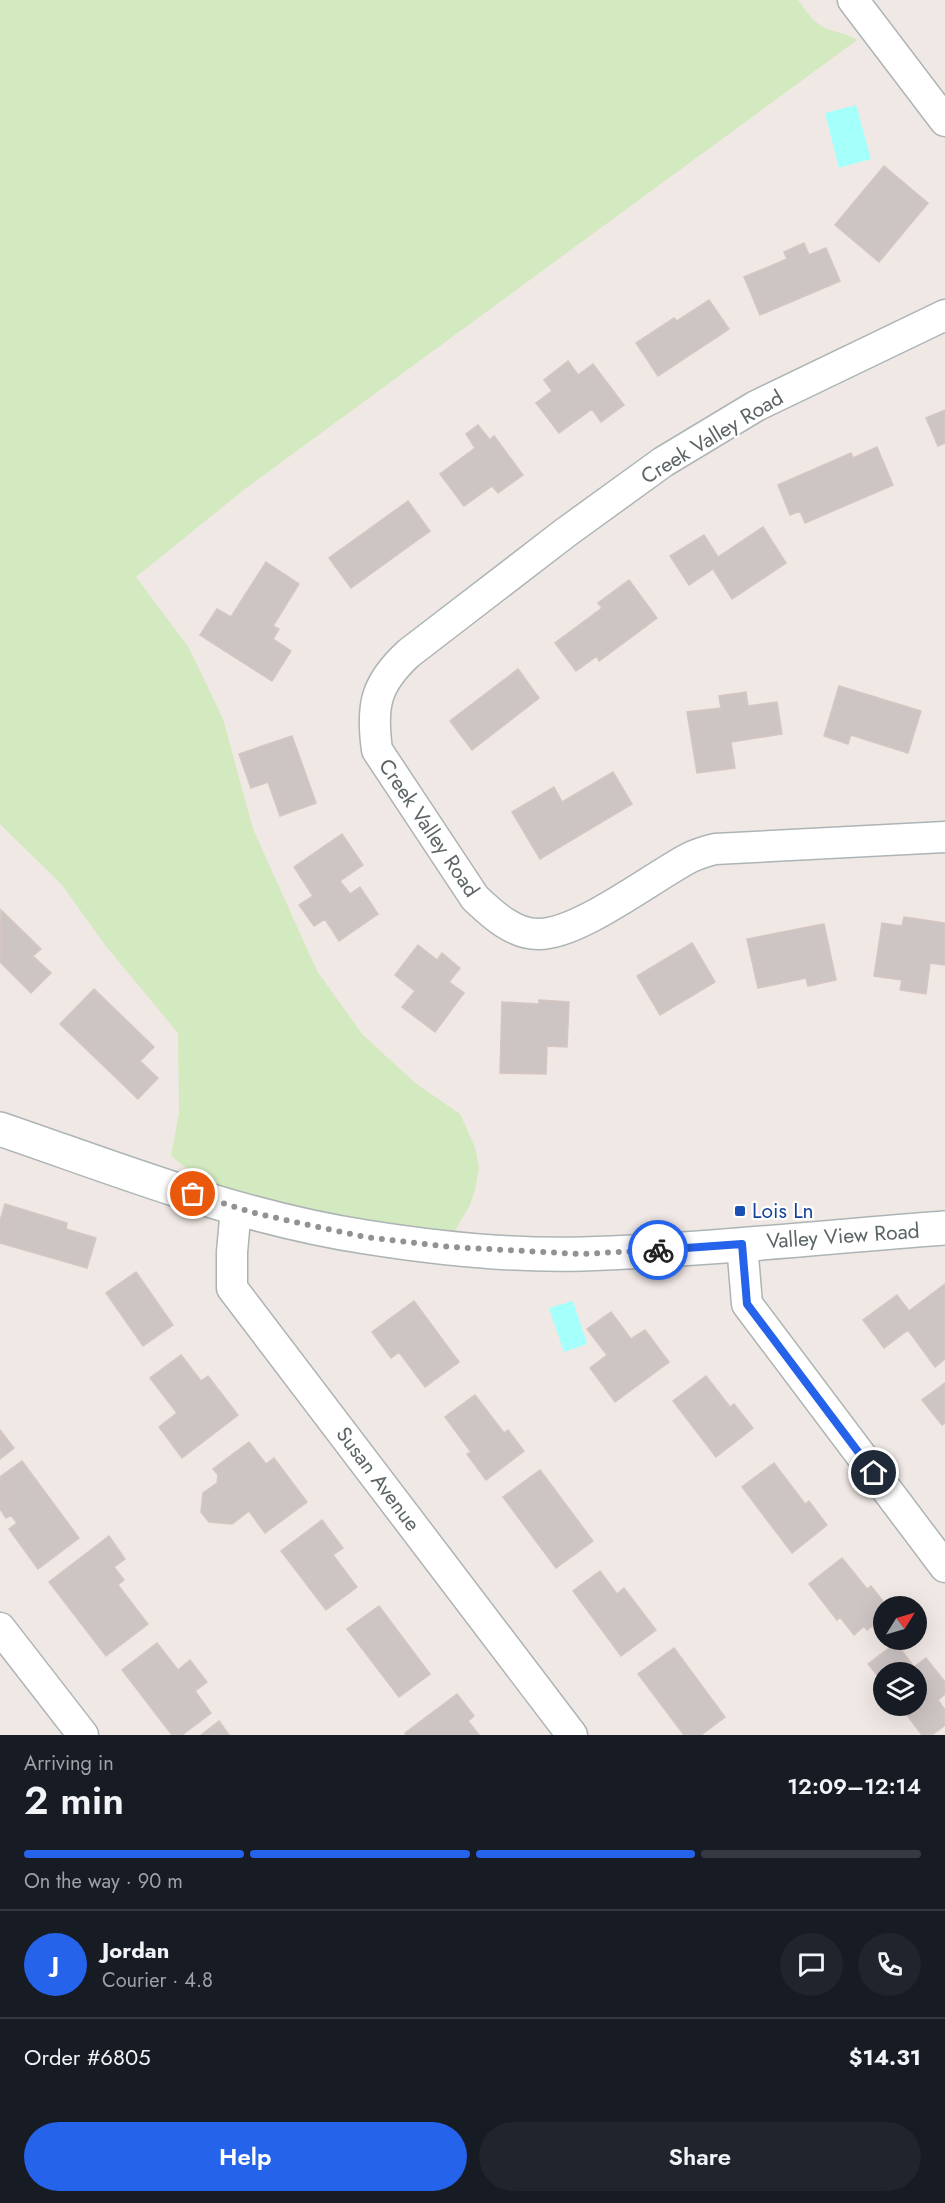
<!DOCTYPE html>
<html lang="en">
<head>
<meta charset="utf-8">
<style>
	:root { --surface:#171b24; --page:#20242c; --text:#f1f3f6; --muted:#9ea1a6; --line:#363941; --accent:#2563eb }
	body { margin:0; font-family:Jost,sans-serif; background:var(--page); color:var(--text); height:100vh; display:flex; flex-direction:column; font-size:22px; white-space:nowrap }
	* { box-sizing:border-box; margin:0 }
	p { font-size:20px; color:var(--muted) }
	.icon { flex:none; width:33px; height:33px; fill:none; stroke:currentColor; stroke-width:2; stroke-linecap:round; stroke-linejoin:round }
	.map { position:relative; height:1735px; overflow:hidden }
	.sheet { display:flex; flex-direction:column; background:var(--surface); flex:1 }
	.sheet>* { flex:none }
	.needle { width:39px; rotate:53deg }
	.tools { position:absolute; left:873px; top:1596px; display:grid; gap:12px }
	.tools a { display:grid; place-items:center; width:54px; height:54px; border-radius:50%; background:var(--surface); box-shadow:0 6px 24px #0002; font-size:30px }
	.pin { position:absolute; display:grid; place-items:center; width:51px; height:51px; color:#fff; margin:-26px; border:3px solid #fff; border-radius:50%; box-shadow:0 2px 6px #0007 }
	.courier { position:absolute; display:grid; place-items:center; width:60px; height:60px; margin:-30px; border:4px solid #2563eb; border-radius:50%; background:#fff; color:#222; box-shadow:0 2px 8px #0007 }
	.head em { font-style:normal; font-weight:600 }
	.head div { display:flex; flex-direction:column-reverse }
	.head { display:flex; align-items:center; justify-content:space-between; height:102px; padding:0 24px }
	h1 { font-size:39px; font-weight:600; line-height:45px }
	.bar { display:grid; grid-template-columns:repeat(4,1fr); gap:9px 6px; align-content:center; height:72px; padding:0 24px }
	.bar i { height:8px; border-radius:4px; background:var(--line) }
	.bar .on { background:var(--accent) }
	.bar p { grid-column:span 4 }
	.line { display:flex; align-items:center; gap:15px; padding:0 24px; border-top:2px solid var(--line) }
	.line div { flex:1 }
	.round { display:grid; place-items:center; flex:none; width:63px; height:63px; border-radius:32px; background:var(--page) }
	.button { display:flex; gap:12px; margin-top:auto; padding:12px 24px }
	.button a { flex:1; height:69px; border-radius:36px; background:var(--accent); color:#fff; font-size:24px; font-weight:600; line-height:69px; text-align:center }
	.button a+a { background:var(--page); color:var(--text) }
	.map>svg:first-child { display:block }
	.green { fill:#d3e9bf }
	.water { fill:#a5fffb }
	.building { fill:#cdc5c3; stroke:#d5c6c2; stroke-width:1.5 }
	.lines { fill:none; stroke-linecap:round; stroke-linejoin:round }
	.minor-casing { stroke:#adb4b5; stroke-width:33 }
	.tertiary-casing { stroke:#adb4b5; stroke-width:36 }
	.minor { stroke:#fff; stroke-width:30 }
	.tertiary { stroke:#fff; stroke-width:33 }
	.done { stroke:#909392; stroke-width:6; stroke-dasharray:0 10.8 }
	.route { stroke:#2563eb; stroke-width:8 }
	.transit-dot { fill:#1a4fb4; stroke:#fff; stroke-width:2 }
	.labels { text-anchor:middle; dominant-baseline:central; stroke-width:4.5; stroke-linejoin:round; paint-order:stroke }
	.street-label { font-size:21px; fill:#5c6566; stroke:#fff }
	.transit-label { font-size:21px; fill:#164399; stroke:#fff; text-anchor:start }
</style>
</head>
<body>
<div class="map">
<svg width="945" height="1735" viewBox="0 0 945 1735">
	<rect width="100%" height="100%" fill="#f0e8e4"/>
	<!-- green -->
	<path class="green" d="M0 0H798C806 11 813 22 825 28 836 32 847 34 857 40L246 488 136 577 189 648 223 719 253 829 317 971 362 1034 414 1082 460 1114 475 1147 479 1168 475 1190 470 1205 454 1232 430 1245 236 1208 171 1156 179 1113 178 1033 105 945 62 885 0 824Z"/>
	<!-- water -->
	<path class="water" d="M856 105 871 159 839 168 825 113Z
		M573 1301 587 1344 564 1352 549 1308Z"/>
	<!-- building -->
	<path class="building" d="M884 166 928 203 879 262 835 225Z
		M804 243 809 255 826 248 840 281 760 315 744 277 787 259 784 252Z
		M709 300 729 329 658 376 636 343 674 318 677 321Z
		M568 361 578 375 593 364 624 405 601 422 592 409 559 433 536 403 552 391 544 380Z
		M945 410V443L938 446 926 418Z
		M478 425 490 440 494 436 523 475 498 493 492 486 464 506 440 474 475 448 466 434Z
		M877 447 893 485 805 523 800 511 790 515 778 485 851 453 853 458Z
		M408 501 430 531 351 588 329 558Z
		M763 527 786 563 732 599 713 569 689 585 670 556 704 535 718 557Z
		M266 562 299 584 273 626 279 629 273 639 291 651 272 681 200 635 217 609 231 617Z
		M629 580 657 618 599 661 597 656 576 671 555 643 602 608 598 603Z
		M518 669 539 698 472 750 450 721Z
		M839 686 921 711 908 753 851 735 848 744 824 736Z
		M746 692 748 706 777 702 782 734 731 742 735 768 697 773 687 712 721 708 719 696Z
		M292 736 316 803 280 816 268 782 251 788 239 754Z
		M613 772 632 804 540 859 512 812 554 787 562 802Z
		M342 834 363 865 340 881 350 894 360 887 378 914 339 941 325 919 314 926 299 905 313 896 294 867Z
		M1 910 41 949 33 956 51 973 31 993 0 962Z
		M904 917 945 923V965L930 963 926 994 900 990 902 980 874 976 882 923 902 926Z
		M824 924 836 980 808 986 806 978 758 988 747 939Z
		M692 943 715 982 660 1015 637 976Z
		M418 945 437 960 442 953 460 968 449 982 464 993 435 1032 402 1007 415 991 395 975Z
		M94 989 154 1047 140 1061 158 1078 138 1099 60 1024Z
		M539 1000 569 1002 567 1047 547 1046 546 1074 500 1073 502 1002 539 1004Z
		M5 1204 67 1223 66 1229 96 1238 87 1268 0 1243V1221Z
		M136 1272 173 1325 143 1346 106 1293Z
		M945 1284V1359L935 1367 908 1330 884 1348 863 1320 897 1295 909 1311Z
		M414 1301 459 1362 425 1387 399 1352 391 1358 372 1332Z
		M611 1312 631 1339 645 1330 669 1362 615 1402 590 1368 607 1355 587 1329Z
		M181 1355 201 1381 208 1376 238 1415 182 1458 159 1427 177 1413 150 1378Z
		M706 1376 730 1407 734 1404 753 1428 716 1457 673 1401Z
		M945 1383V1423L942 1425 922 1400Z
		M475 1395 504 1433 508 1430 524 1451 486 1480 467 1454 471 1452 445 1417Z
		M0 1430 14 1448 0 1459Z
		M249 1442 266 1464 274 1458 307 1502 265 1533 249 1511 232 1524 209 1522 201 1512 203 1493 217 1483 218 1475 213 1469Z
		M22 1461 79 1538 38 1569 9 1529 17 1523 11 1515 6 1518 0 1509V1477Z
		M774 1463 805 1504 809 1501 827 1525 792 1553 742 1487Z
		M540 1470 593 1541 556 1568 503 1497Z
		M322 1520 343 1548 333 1555 357 1587 326 1610 281 1551Z
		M109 1536 125 1559 114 1567 124 1580 118 1585 148 1624 106 1656 49 1582Z
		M842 1558 867 1589 871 1586 887 1606H884V1617L867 1630 864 1626 854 1635 840 1617 837 1620 809 1584Z
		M600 1571 617 1594 624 1588 656 1630 621 1656 573 1591Z
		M379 1606 430 1674 399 1697 347 1629Z
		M157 1643 178 1670 190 1660 207 1682 195 1691 211 1713 182 1735H172L122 1670Z
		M896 1643 914 1667 926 1658 945 1682V1694L938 1700 945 1710V1725L932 1735H922L900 1706H916V1672H884V1684L868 1664Z
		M674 1648 725 1717 701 1735H684L638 1674Z
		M457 1694 474 1716 468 1721 479 1735H406L405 1733Z
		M219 1721 229 1735H201Z"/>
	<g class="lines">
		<defs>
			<path id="minor" d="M853 0 945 121
				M945 315 756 406 663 462 565 533 409 653C375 684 371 706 377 750L475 898C492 914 513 934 538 934 578 935 651 878 689 858 697 854 707 851 715 849L945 837
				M236 1208 232 1252V1288L572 1735
				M742 1244 747 1304 945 1567
				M0 1628 83 1735"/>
			<path id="tertiary" d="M0 1129C120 1170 240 1218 366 1237 435 1248 514 1256 583 1254 704 1250 825 1237 945 1228"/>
		</defs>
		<!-- minor casing -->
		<use href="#minor" class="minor-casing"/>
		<!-- tertiary casing -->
		<use href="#tertiary" class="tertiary-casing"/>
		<!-- minor -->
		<use href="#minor" class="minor"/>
		<!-- tertiary -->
		<use href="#tertiary" class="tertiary"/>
	</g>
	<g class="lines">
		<!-- done -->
		<path class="done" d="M193 1194 258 1214 365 1237 451 1247 581 1254 658 1250"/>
		<!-- route -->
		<path class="route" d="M658 1250 742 1244 747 1304 874 1473"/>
	</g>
	<!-- markers -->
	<rect class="transit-dot" x="734" y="1205" width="12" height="12" rx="3"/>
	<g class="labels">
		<!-- street labels -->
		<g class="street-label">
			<text transform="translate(712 437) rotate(-31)">Creek Valley Road</text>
			<text transform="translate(429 828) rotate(56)">Creek Valley Road</text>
			<text transform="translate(843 1236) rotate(-4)">Valley View Road</text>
			<text transform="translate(378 1479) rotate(53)">Susan Avenue</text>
		</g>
		<!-- transit labels -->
		<g class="transit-label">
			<text x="752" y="1211">Lois Ln</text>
		</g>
	</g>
</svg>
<div class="tools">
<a><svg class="needle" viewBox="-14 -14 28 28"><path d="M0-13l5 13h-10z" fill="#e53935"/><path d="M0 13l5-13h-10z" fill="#9ea1a6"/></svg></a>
<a><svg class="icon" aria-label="layers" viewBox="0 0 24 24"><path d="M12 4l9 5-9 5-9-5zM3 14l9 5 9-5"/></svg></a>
</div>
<div class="pin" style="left:193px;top:1194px;background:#ea580c"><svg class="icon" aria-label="bag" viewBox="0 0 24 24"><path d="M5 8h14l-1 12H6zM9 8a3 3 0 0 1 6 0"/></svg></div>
<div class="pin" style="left:874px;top:1473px;background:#1f2937"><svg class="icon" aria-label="home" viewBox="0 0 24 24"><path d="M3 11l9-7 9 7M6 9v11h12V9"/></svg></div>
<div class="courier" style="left:658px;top:1250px"><svg class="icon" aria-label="bike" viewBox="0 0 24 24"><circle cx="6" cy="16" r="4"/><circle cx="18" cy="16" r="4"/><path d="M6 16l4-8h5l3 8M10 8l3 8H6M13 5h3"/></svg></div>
</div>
<section class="sheet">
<div class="head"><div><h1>2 min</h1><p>Arriving in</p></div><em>12:09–12:14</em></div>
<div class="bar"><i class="on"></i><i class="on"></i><i class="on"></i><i></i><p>On the way · 90 m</p></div>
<div class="line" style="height:108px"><b class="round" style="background:var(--accent);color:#fff">J</b><div><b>Jordan</b><p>Courier · 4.8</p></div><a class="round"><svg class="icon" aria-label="chat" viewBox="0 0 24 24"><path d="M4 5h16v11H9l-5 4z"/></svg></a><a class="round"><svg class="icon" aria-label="phone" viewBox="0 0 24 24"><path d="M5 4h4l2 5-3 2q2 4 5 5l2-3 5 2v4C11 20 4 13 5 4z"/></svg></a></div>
<div class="line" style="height:78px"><div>Order #6805</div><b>$14.31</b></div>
<div class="button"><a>Help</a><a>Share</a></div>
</section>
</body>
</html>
